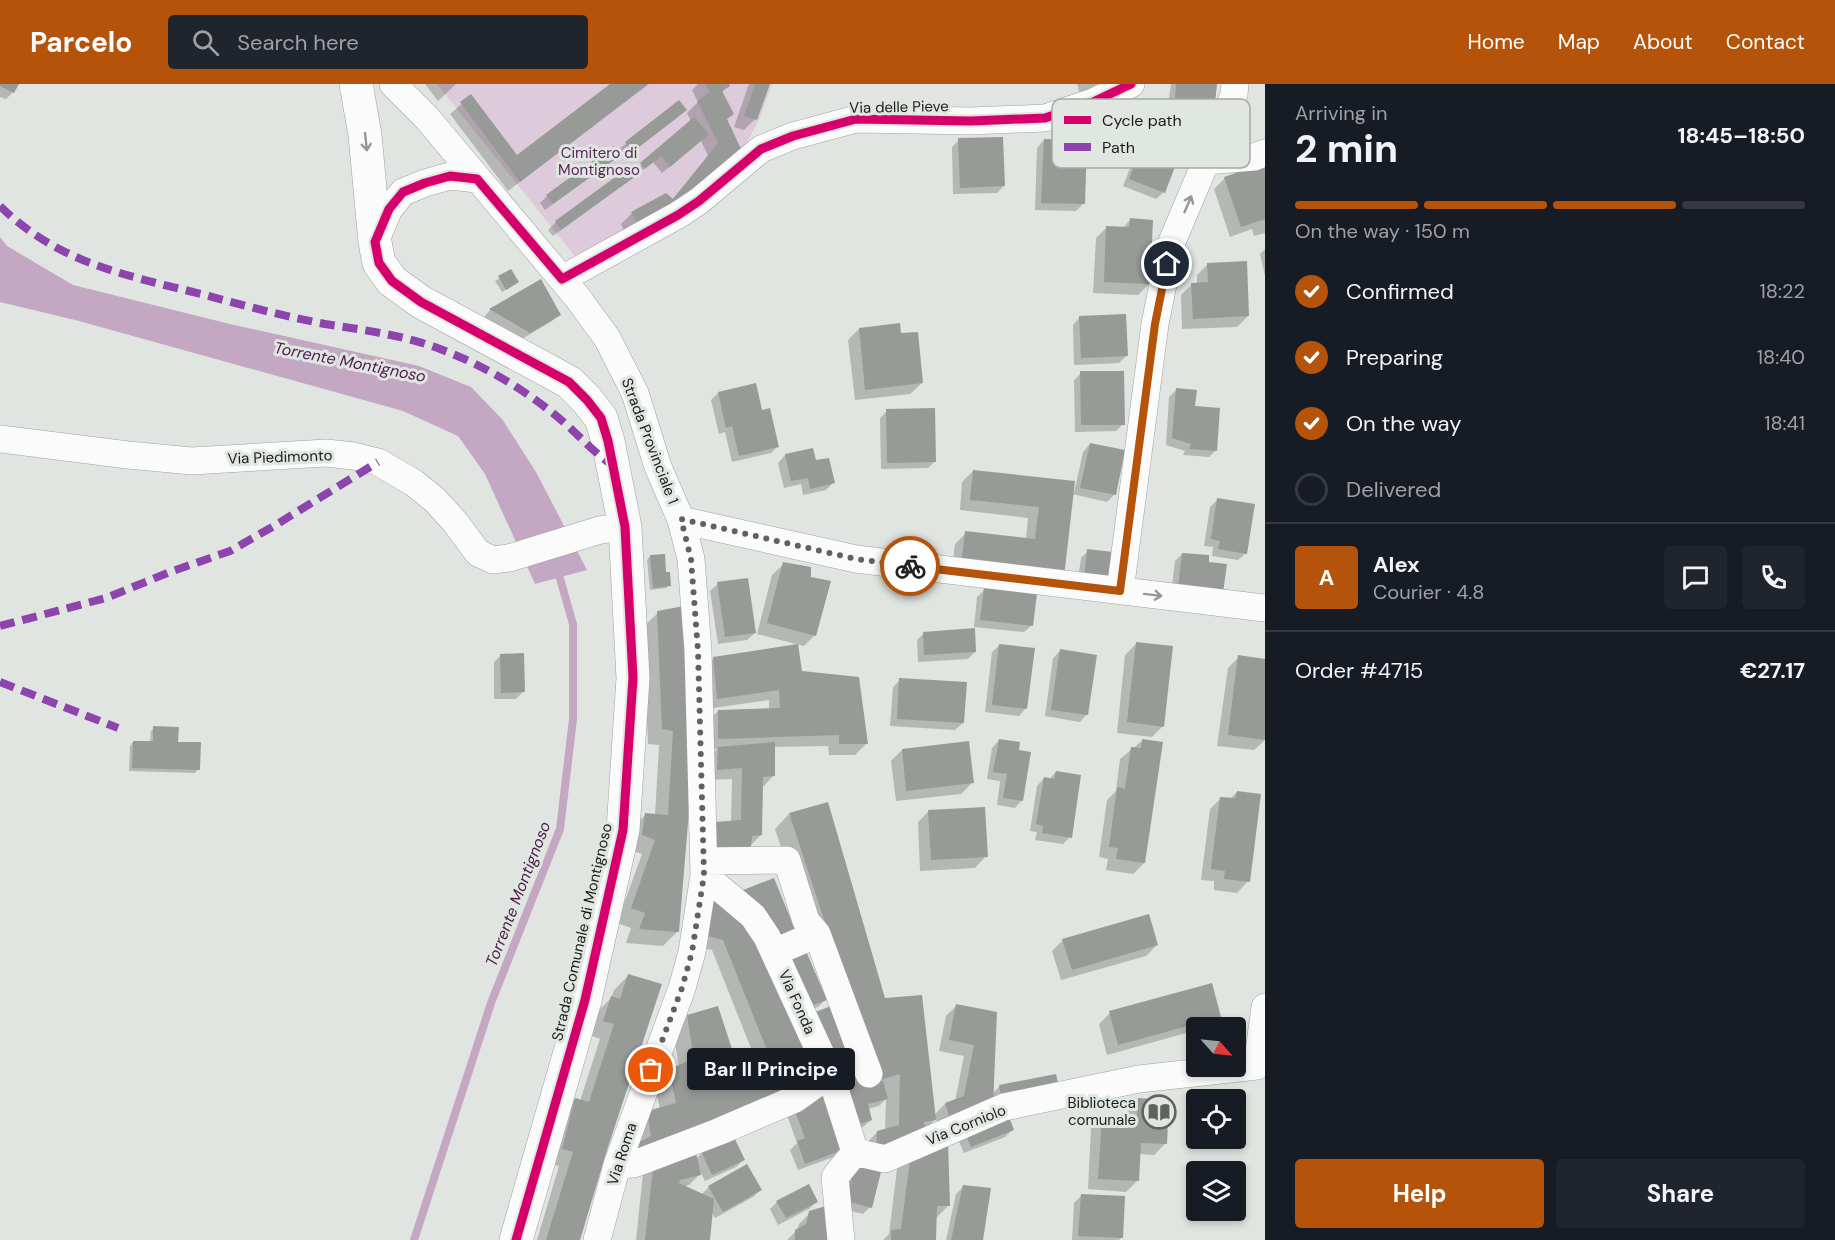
<!DOCTYPE html>
<html lang="en">
<head>
<meta charset="utf-8">
<style>
	:root { --surface:#171b24; --page:#20242c; --text:#f1f3f6; --muted:#9ea1a6; --line:#363941; --accent:#b45309 }
	body { margin:0; font-family:"DM Sans",sans-serif; background:var(--page); color:var(--text); height:100vh; display:flex; flex-direction:column; font-size:22px; white-space:nowrap }
	* { box-sizing:border-box; margin:0 }
	p { font-size:20px; color:var(--muted) }
	.icon { flex:none; width:33px; height:33px; fill:none; stroke:currentColor; stroke-width:2; stroke-linecap:round; stroke-linejoin:round }
	.map { position:relative; flex:1; overflow:hidden }
	.side { display:flex; flex-direction:column; background:var(--surface); width:570px }
	.side>* { flex:none }
	.needle { width:39px; rotate:117deg }
	.tools { position:absolute; left:1186px; top:933px; display:grid; gap:12px }
	.tools a { display:grid; place-items:center; width:60px; height:60px; border-radius:6px; background:var(--surface); box-shadow:0 3px 9px #0003; font-size:30px }
	.pin { position:absolute; display:grid; place-items:center; width:51px; height:51px; color:#fff; margin:-26px; border:3px solid #fff; border-radius:50%; box-shadow:0 2px 6px #0007 }
	.courier { position:absolute; display:grid; place-items:center; width:60px; height:60px; margin:-30px; border:4px solid #b45309; border-radius:50%; background:#fff; color:#222; box-shadow:0 2px 8px #0007 }
	.bubble { position:absolute; height:42px; border-radius:6px; background:var(--surface); box-shadow:0 3px 9px #0003; font-size:20px; font-weight:700; line-height:42px; text-align:center }
	.headline em { font-style:normal; font-weight:700 }
	.headline div { display:flex; flex-direction:column-reverse }
	.headline { display:flex; align-items:center; justify-content:space-between; height:102px; padding:0 30px }
	h1 { font-size:39px; font-weight:700; line-height:45px }
	.bar { display:grid; grid-template-columns:repeat(4,1fr); gap:9px 6px; align-content:center; height:72px; padding:0 30px }
	.bar i { height:8px; border-radius:4px; background:var(--line) }
	.bar .active { background:var(--accent) }
	.bar p { grid-column:span 4 }
	.line { display:flex; align-items:center; gap:15px; padding:0 30px; border-top:2px solid var(--line) }
	.line div { flex:1 }
	.round { display:grid; place-items:center; flex:none; width:63px; height:63px; border-radius:6px; background:var(--page) }
	ol { padding:0 30px; list-style:none }
	li { display:flex; align-items:center; gap:18px; height:66px }
	li p { margin-inline-start:auto }
	li .icon { padding:6px; border-radius:50%; background:var(--accent); color:#fff; stroke-width:4 }
	li:last-child { color:var(--muted) }
	li i { width:33px; height:33px; border:3px solid var(--line); border-radius:50% }
	.action { display:flex; gap:12px; margin-top:auto; padding:12px 30px }
	.action a { flex:1; height:69px; border-radius:6px; background:var(--accent); color:#fff; font-size:24px; font-weight:700; line-height:69px; text-align:center }
	.action a+a { background:var(--page); color:var(--text) }
	header { display:flex; align-items:center; gap:36px; box-sizing:border-box; height:84px; padding:0 30px; background:var(--accent); color:#fff }
	header strong { font-size:28px }
	nav { display:flex; gap:33px; margin-inline-start:auto; font-size:21px }
	.search { width:420px; height:54px; background:var(--page); display:flex; align-items:center; gap:15px; box-sizing:border-box; padding:0 21px; border-radius:6px; color:var(--muted); font-size:22px }
	main { display:flex; flex:1; min-height:0 }
	.map>svg:first-child { display:block }
	.green { fill:#ddcbdb }
	.water { fill:#c4a7c2 }
	.shadow { fill:#0003 }
	.lines { fill:none; stroke-linecap:round; stroke-linejoin:round }
	.stream { stroke:#c4a7c2; stroke-width:8 }
	.building { fill:#979a97 }
	.minor-casing { stroke:#9ea29f; stroke-width:28 }
	.tertiary-casing { stroke:#9ea29f; stroke-width:34 }
	.minor { stroke:#fafbfa; stroke-width:27 }
	.tertiary { stroke:#fafbfa; stroke-width:33 }
	.quiet { stroke:#8e44ad; stroke-width:8; stroke-dasharray:15 8; stroke-linecap:butt }
	.cycleway-casing { stroke:#dfe7e0; stroke-width:13 }
	.cycleway { stroke:#d6006c; stroke-width:9 }
	.oneway { stroke:#959795 }
	.done { stroke:#606260; stroke-width:6; stroke-dasharray:0 10.8 }
	.route { stroke:#b45309; stroke-width:8 }
	.labels { text-anchor:middle; dominant-baseline:central; stroke-width:6; stroke-linejoin:round; paint-order:stroke }
	.street-label { font-size:15px; fill:#1a1c1a; stroke:#dfe7e0 }
	.park-label { font-size:15px; fill:#5d265b; stroke:#dfe7e0 }
	.poi-label { font-size:15px; fill:#1a1c1a; stroke:#dfe7e0; text-anchor:end }
	.water-label { font-size:16px; font-style:italic; fill:#4f184e; stroke:#dfe7e0 }
	.key { fill:#dfe7e0; stroke:#a4aaa5; stroke-width:1.5 }
	.key-label { font-size:16px; fill:#1a1c1a }
</style>
</head>
<body>
<header>
<strong>Parcelo</strong>
<div class="search"><svg class="icon" aria-label="search" viewBox="0 0 24 24"><circle cx="10" cy="10" r="6"/><path d="M15 15l6 6"/></svg>Search here</div>
<nav><a>Home</a><a>Map</a><a>About</a><a>Contact</a></nav>
</header>
<main>
<div class="map">
<svg width="1265" height="1156" viewBox="0 0 1265 1156">
	<rect width="100%" height="100%" fill="#e1e5e1"/>
	<!-- green -->
	<path class="green" d="M437 0H772L759 36 743 65 682 123 577 175Z"/>
	<!-- water -->
	<path class="water" d="M0 153 7 162 73 201 230 240 419 282 471 303 502 335 536 388 587 486 535 500 485 390 458 352 403 327 79 237 0 218Z"/>
	<!-- shadow -->
	<path class="shadow" d="M0 0H17L13 8 6 15 0 13Z
		M425 0H456L438 17Z
		M612 0H649L508 107 450 30 471 12 517 73Z
		M698 0H727L728 2 722 8 732 30 726 36 739 65 627 153 621 140 632 129 672 116 708 72 701 57 662 89 653 78 553 152 548 146 556 138 629 85 632 89 691 37 687 29 698 18 692 6Z
		M749 0H768L755 35 744 46 734 43Z
		M1077 0H1107L1080 10Z
		M1171 0H1216L1213 18 1206 25 1168 20Z
		M679 18 678 33 625 74 618 66Z
		M1146 54 1164 108 1156 115 1123 102 1139 61Z
		M959 56 1004 102 997 109 953 110 952 63Z
		M1044 56 1083 120 1076 127 1035 126 1037 64Z
		M618 72 545 126 540 119 547 112Z
		M1265 81V149L1254 152 1252 145 1230 153 1214 105 1225 94Z
		M1130 136 1149 200 1138 211 1093 209 1096 154 1107 143 1123 144Z
		M1265 165V192L1260 170Z
		M1208 180 1248 232 1237 243 1182 245 1181 211 1192 200H1197V191Z
		M511 187 514 201 502 208 495 197Z
		M541 198 559 230 552 237 522 255 484 233 490 226Z
		M1080 233 1126 272 1119 279 1074 281 1073 241Z
		M859 245 900 251 922 299 910 310 855 316 848 256Z
		M1081 289 1123 340 1116 347 1075 348 1074 296Z
		M1176 306 1194 323 1216 366 1209 373 1183 371 1185 367 1166 361 1169 313Z
		M718 309 778 362 771 369 732 378 725 348 719 350 711 316Z
		M887 327 935 377 928 384 881 385 880 334Z
		M1090 360 1114 411 1107 418 1072 410 1063 492 951 494 955 460 966 449 1026 455 1028 434 960 426 962 398 973 387 1074 409 1083 368Z
		M785 371 815 378 833 399 826 406 803 411 801 400 784 404 778 379Z
		M1218 415 1246 469 1238 476 1212 472 1213 463 1204 462 1210 423Z
		M1088 467 1112 469 1077 502 1081 474Z
		M1182 470 1208 473 1171 511 1175 477Z
		M650 472 665 489 669 501 666 504 650 506 647 476Z
		M784 480 815 551 804 562 757 550 772 491Z
		M718 500 755 549 747 556 718 560 710 507Z
		M984 506 1032 541 1024 548 974 543 977 513Z
		M682 524 677 848 663 862 626 859 631 844 617 839 642 770 628 765 631 745 646 730 655 731 659 661 648 660 643 543 658 529Z
		M924 549 975 568 968 575 918 578 917 556Z
		M1136 560 1163 642 1152 653 1117 649 1125 571Z
		M1000 561 1026 624 1019 632 985 628 992 568Z
		M1060 567 1087 630 1080 638 1045 632 1053 574Z
		M501 571 524 607 516 615H494V578Z
		M1239 573 1265 656 1254 666 1217 662 1228 584Z
		M714 574 801 588 866 660 855 671H829L828 662 773 663 774 691 763 703 761 751 750 762 731 739 732 695 706 696 708 675 717 665 708 666 707 639 718 627 769 626V616L706 625 703 585Z
		M900 596 963 639 955 646 890 642 893 603Z
		M154 644 177 659 198 685 195 689 129 687 130 662 133 658 150 659 151 647Z
		M999 656 1022 716 1015 724 997 721 1000 697 987 695 992 664Z
		M1143 656 1144 779 1133 790 1106 786 1108 775 1099 773 1107 716 1116 707 1120 675Z
		M902 666 972 699 961 710 896 717 891 677Z
		M1056 688 1070 753 1063 760 1035 756 1037 748 1030 747 1037 702 1044 694 1049 695Z
		M1237 708 1248 797 1237 809 1214 806V797L1201 796 1210 725 1221 714 1230 715Z
		M929 727 986 772 975 784 920 787 918 738Z
		M789 730 884 915 934 1031 945 1020 955 1017 964 972 939 967 946 932 957 921 996 929 992 1010 1000 1002 1055 992 940 1048 936 1035 924 1046 875 1079 870 1123 863 1130 839 1124 850 1082 863 1063 877 1048 885 1046 886 1015 879 1022 868 1025 871 1036 863 1043 843 1048 842 1070 798 1086 790 1066 797 1059 787 1031 855 986 850 973 829 982 834 923 775 745Z
		M704 818 820 990 622 1088 633 1043 660 1025 655 1001 670 986 679 983 673 947 688 932 731 965 716 979 721 991 757 1000 764 997 712 866 696 863Z
		M1063 856 1157 861 1146 872 1061 896 1052 867Z
		M787 868 825 916 818 923 800 930Z
		M628 892 579 1156H537L559 1082 548 1079 560 1030 575 1015 580 1017 600 955 590 951 597 928 611 914 614 906Z
		M1110 929 1219 932 1208 943 1197 944V946L1107 971 1099 940Z
		M1139 1015 1165 1060 1154 1071 1139 1070 1137 1097 1126 1108 1088 1105 1091 1044 1103 1033 1127 1035 1128 1026Z
		M1012 1046 1005 1053 964 1069 957 1053Z
		M702 1069 743 1076 736 1083 705 1097 701 1089 689 1101 683 1103 701 1111 709 1103 760 1106 753 1113 715 1134 711 1127 708 1156H636L643 1089 696 1075Z
		M912 1070 949 1121 935 1135V1156H883L889 1150 897 1085Z
		M964 1102 982 1156H946L956 1110Z
		M1082 1111 1121 1154 1119 1156H1072L1074 1119Z
		M777 1118H816L809 1125 778 1141 770 1125Z
		M810 1129 837 1156H787L797 1146 799 1140Z"/>
	<g class="lines">
		<!-- stream -->
		<path class="stream" d="M414 1156 491 919 560 745 573 635V540L557 484"/>
	</g>
	<!-- building -->
	<path class="building" d="M0 0H19L14 9 0 2Z
		M610 0H648L520 98 460 18 471 10 517 71Z
		M705 0H729L730 2 722 7 734 30 727 35 741 65 682 120 639 143 631 128 666 109 673 115 718 59 697 17 710 8Z
		M755 0H770L757 36 744 32Z
		M1176 0H1217L1215 19 1175 14Z
		M679 16 687 26 632 68 625 58Z
		M694 33 709 50 670 83 661 72 645 85 640 79Z
		M1003 53 1005 102 960 104 958 54Z
		M1145 53 1181 67 1165 109 1129 95Z
		M1044 55 1087 56 1085 120 1041 119Z
		M613 62 620 72 553 120 546 111Z
		M1265 79V135L1241 143 1224 93Z
		M629 83 636 92 561 146 555 137Z
		M1130 134 1153 136 1150 200 1104 198 1106 142 1129 143Z
		M1247 177 1249 232 1193 235 1191 199 1208 198 1207 179Z
		M511 185 519 198 506 206 498 192Z
		M541 195 561 231 530 249 489 225Z
		M1126 230 1128 272 1081 274 1079 232Z
		M900 239 901 249 918 248 923 299 865 306 859 244Z
		M1080 287H1124L1125 341H1081Z
		M756 299 762 326 770 324 779 363 739 372 732 342 726 344 718 308Z
		M1176 304 1197 306 1195 322 1220 324 1217 367 1189 365 1191 360 1172 354Z
		M935 324 936 378 887 379 886 325Z
		M1090 359 1125 366 1116 411 1080 404Z
		M813 364 816 376 829 374 835 399 810 405 808 394 791 397 785 370Z
		M973 386 1075 397 1064 493 961 483 965 447 1035 455 1039 423 970 416Z
		M1217 414 1255 420 1247 470 1218 465 1220 457 1211 455Z
		M1087 465 1113 468 1110 497 1084 495Z
		M1182 469 1209 471V478L1227 480 1223 509 1178 505Z
		M665 470 666 488H670L671 502 653 504 650 471Z
		M783 478 811 483V493L831 497 816 552 767 539Z
		M748 494 756 549 725 553 717 498Z
		M984 504 1037 510 1033 542 980 536Z
		M684 522 696 642 679 848 639 845 645 829 631 824 655 756 642 751 645 729 668 731 673 647 662 645 657 527Z
		M975 544 976 568 924 571 923 548Z
		M1136 558 1173 562 1164 643 1127 638Z
		M798 560 802 587 859 593 868 660H839V651L718 655V626L780 624 779 606 717 615 713 573Z
		M999 560 1035 564 1027 625 992 621Z
		M1060 565 1097 571 1088 631 1051 626Z
		M524 569 525 608 501 609 500 570Z
		M1238 571 1265 575V656L1228 651Z
		M899 594 967 598 964 639 897 635Z
		M153 642 179 643 178 658H201L200 686 132 684 133 657H153Z
		M999 655 1020 658 1019 666 1031 668 1023 717 1003 714 1007 690 993 688Z
		M1142 655 1163 658 1145 779 1116 775 1118 764 1109 763 1117 703 1125 705 1131 663 1141 664Z
		M969 657 974 699 906 707 902 665Z
		M775 658V692L763 693 762 751 752 752 750 773 713 777 715 738 741 736 742 684 717 686 718 663Z
		M1056 687 1081 691 1072 754 1042 749 1043 742 1036 740 1044 693 1054 695Z
		M1237 707 1261 710 1250 798 1224 795 1225 787 1211 785 1220 713 1235 714Z
		M828 718 885 914 922 911 936 1036 924 1038 926 1052 876 1071 877 1047 899 1041 900 990 877 997 789 729Z
		M985 723 988 773 931 776 928 726Z
		M774 794 798 853 782 860 743 806Z
		M715 805 749 839 822 990 800 1006 783 983 775 986 723 856 707 852Z
		M1149 830 1158 861 1072 886 1062 855Z
		M806 867 827 916 807 923 790 876Z
		M628 890 662 900 607 1066 580 1156H546L573 1068 562 1065 575 1014 589 1018 614 940 603 937 611 912 620 915Z
		M1212 899 1221 933 1118 961 1109 927Z
		M836 920 854 971 833 980 808 931Z
		M956 920 997 928 993 1022 951 1038 945 1019 964 1012 974 961 949 956Z
		M718 922 732 965 714 971 722 989 743 975 758 998 777 989 786 1015 636 1075V1060L651 1052 647 1027 676 1019 669 985 694 975 687 931Z
		M857 984 862 1002 883 997 888 1015 868 1020 872 1036 848 1043 835 990Z
		M1056 990 1060 1008 1002 1018 999 1001Z
		M830 1009 851 1063 805 1080 797 1057 805 1054 793 1022Z
		M1138 1014 1169 1016 1167 1060 1141 1059 1139 1097 1098 1095 1102 1032 1137 1034Z
		M1007 1027 1014 1046 971 1063 963 1044Z
		M734 1053 745 1076 712 1091 701 1067Z
		M948 1057 950 1122H937L936 1156H891V1146L901 1145 911 1069Z
		M696 1069 701 1091 680 1096 679 1099 714 1115 710 1156H645L654 1076Z
		M857 1073 883 1080 872 1124 846 1117Z
		M747 1080 762 1106 723 1128 708 1102Z
		M809 1100 818 1118 786 1134 776 1117Z
		M963 1101 991 1104 983 1156H951Z
		M1081 1110 1125 1112 1123 1154 1078 1152Z
		M836 1119 839 1156H795V1146L806 1140 809 1127Z"/>
	<g class="lines">
		<defs>
			<path id="minor" d="M393 0 427 34 577 213 607 254 635 309 658 383 681 436 691 475 698 567 704 791 692 868 682 904 617 1081 597 1156
				M1206 77 1254 73 1265 69
				M375 158 389 125 403 108 425 99 450 92 477 95
				M562 195 678 131 699 117 761 65 793 52 856 35 971 37 1045 34 1093 18 1131 0
				M0 355 128 371 192 377 326 369 354 372 378 378 414 399 435 416 455 438 478 469 493 476 509 474 600 446 625 443
				M681 436 856 475 1265 524
				M1120 507 1155 240 1171 160 1234 11 1235 0
				M704 777 787 776 806 837 817 850 869 990
				M704 791 753 832 767 853 830 990 855 1068
				M775 868 817 850
				M1257 982 1265 923
				M855 1068 885 1075 1004 1023 1139 995 1257 982
				M617 1081 634 1080 718 1048 795 1015 830 990
				M841 1156 835 1093 855 1068"/>
			<path id="tertiary" d="M356 0 365 51 375 158 379 179 392 197 421 218 569 298 587 316 601 334 608 357 625 443 633 594 623 746 585 916 516 1156"/>
		</defs>
		<!-- minor casing -->
		<use href="#minor" class="minor-casing"/>
		<!-- tertiary casing -->
		<use href="#tertiary" class="tertiary-casing"/>
		<!-- minor -->
		<use href="#minor" class="minor"/>
		<!-- tertiary -->
		<use href="#tertiary" class="tertiary"/>
		<!-- quiet -->
		<path class="quiet" d="M0 122C58 179 125 191 201 210 242 221 283 232 325 240 363 246 403 251 440 265 486 282 531 309 568 342 583 356 595 369 612 381
			M0 542 106 514 170 488 230 467 274 442 378 378
			M0 598 118 644"/>
		<defs>
			<path id="cycleway" d="M516 1156 585 916 623 746 633 594 625 443 608 357 601 334 587 316 569 298 421 218 392 197 379 179 375 158 389 125 403 108 425 99 450 92 477 95 562 195 678 131 699 117 761 65 793 52 856 35 971 37 1045 34 1093 18 1131 0"/>
		</defs>
		<!-- cycleway casing -->
		<use href="#cycleway" class="cycleway-casing"/>
		<!-- cycleway -->
		<use href="#cycleway" class="cycleway"/>
	</g>
	<!-- one-way arrows -->
	<defs><path id="oneway-shaft" d="M-6 0H5M1.5-3L5.5 0L1.5 3" fill="none" stroke-width="1.6" stroke-linecap="round" stroke-linejoin="round" transform="scale(1.5)"/></defs>
	<g class="oneway">
		<use href="#oneway-shaft" transform="translate(366 58) rotate(84)"/>
		<use href="#oneway-shaft" transform="translate(1188 120) rotate(-67)"/>
		<use href="#oneway-shaft" transform="translate(1153 511) rotate(7)"/>
	</g>
	<g class="lines">
		<!-- done -->
		<path class="done" d="M651 986 682 904 692 868 704 791 698 567 691 475 681 435 856 475 910 482"/>
		<!-- route -->
		<path class="route" d="M910 482 1120 507 1155 240 1167 180"/>
	</g>
	<!-- icons -->
	<defs>
		<symbol id="library-ring" viewBox="-11 -11 22 22"><circle r="9.5" fill="#dfe7e0" stroke="#606260" stroke-width="1.5"/><path d="M-6-4Q-3-5.5-.7-3.5V5Q-3 3-6 4ZM6-4Q3-5.5 .7-3.5V5Q3 3 6 4Z" fill="#606260"/></symbol>
	</defs>
	<g fill-rule="evenodd">
		<use href="#library-ring" x="1140" y="1009" width="38" height="38"/>
	</g>
	<g class="labels">
		<!-- street labels -->
		<g class="street-label">
			<text transform="translate(899 23) rotate(-1)">Via delle Pieve</text>
			<text transform="translate(650 357) rotate(69)">Strada Provinciale 1</text>
			<text transform="translate(280 373) rotate(-2)">Via Piedimonto</text>
			<text transform="translate(582 848) rotate(-77)">Strada Comunale di Montignoso</text>
			<text transform="translate(797 918) rotate(66)">Via Fonda</text>
			<text transform="translate(966 1041) rotate(-22)">Via Corniolo</text>
			<text transform="translate(622 1070) rotate(-72)">Via Roma</text>
		</g>
		<!-- park labels -->
		<g class="park-label">
			<text x="599" y="69">Cimitero di<tspan x="599" dy="17">Montignoso</tspan></text>
		</g>
		<!-- poi labels -->
		<g class="poi-label">
			<text x="1136" y="1019">Biblioteca<tspan x="1136" dy="17">comunale</tspan></text>
		</g>
		<!-- water labels -->
		<g class="water-label">
			<text transform="translate(350 278) rotate(11)">Torrente Montignoso</text>
			<text transform="translate(518 810) rotate(-69)">Torrente Montignoso</text>
		</g>
	</g>
	<!-- legend -->
	<rect x="1052" y="15" width="198" height="69" rx="9" class="key"/>
	<rect x="1064" y="32" width="27" height="8" fill="#d6006c"/>
	<rect x="1064" y="59" width="27" height="8" fill="#8e44ad"/>
	<g class="key-label">
		<text x="1102" y="42">Cycle path</text>
		<text x="1102" y="69">Path</text>
	</g>
</svg>
<div class="tools">
<a><svg class="needle" viewBox="-14 -14 28 28"><path d="M0-13l5 13h-10z" fill="#e53935"/><path d="M0 13l5-13h-10z" fill="#9ea1a6"/></svg></a>
<a><svg class="icon" aria-label="locate" viewBox="0 0 24 24"><circle cx="12" cy="12" r="6"/><path d="M12 2v4M12 18v4M2 12h4M18 12h4"/></svg></a>
<a><svg class="icon" aria-label="layers" viewBox="0 0 24 24"><path d="M12 4l9 5-9 5-9-5zM3 14l9 5 9-5"/></svg></a>
</div>
<div class="pin" style="left:651px;top:986px;background:#ea580c"><svg class="icon" aria-label="bag" viewBox="0 0 24 24"><path d="M5 8h14l-1 12H6zM9 8a3 3 0 0 1 6 0"/></svg></div>
<div class="pin" style="left:1167px;top:180px;background:#1f2937"><svg class="icon" aria-label="home" viewBox="0 0 24 24"><path d="M3 11l9-7 9 7M6 9v11h12V9"/></svg></div>
<div class="courier" style="left:910px;top:482px"><svg class="icon" aria-label="bike" viewBox="0 0 24 24"><circle cx="6" cy="16" r="4"/><circle cx="18" cy="16" r="4"/><path d="M6 16l4-8h5l3 8M10 8l3 8H6M13 5h3"/></svg></div>
<div class="bubble" style="left:687px;top:964px;width:168px">Bar Il Principe</div>
</div>
<section class="side">
<div class="headline"><div><h1>2 min</h1><p>Arriving in</p></div><em>18:45–18:50</em></div>
<div class="bar"><i class="active"></i><i class="active"></i><i class="active"></i><i></i><p>On the way · 150 m</p></div>
<ol>
<li><svg class="icon" aria-label="check" viewBox="0 0 24 24"><path d="M5 12l5 5 9-10"/></svg>Confirmed<p>18:22</p></li>
<li><svg class="icon" aria-label="check" viewBox="0 0 24 24"><path d="M5 12l5 5 9-10"/></svg>Preparing<p>18:40</p></li>
<li><svg class="icon" aria-label="check" viewBox="0 0 24 24"><path d="M5 12l5 5 9-10"/></svg>On the way<p>18:41</p></li>
<li><i></i>Delivered</li>
</ol>
<div class="line" style="height:108px"><b class="round" style="background:var(--accent);color:#fff">A</b><div><b>Alex</b><p>Courier · 4.8</p></div><a class="round"><svg class="icon" aria-label="chat" viewBox="0 0 24 24"><path d="M4 5h16v11H9l-5 4z"/></svg></a><a class="round"><svg class="icon" aria-label="phone" viewBox="0 0 24 24"><path d="M5 4h4l2 5-3 2q2 4 5 5l2-3 5 2v4C11 20 4 13 5 4z"/></svg></a></div>
<div class="line" style="height:78px"><div>Order #4715</div><b>€27.17</b></div>
<div class="action"><a>Help</a><a>Share</a></div>
</section>
</main>
</body>
</html>
